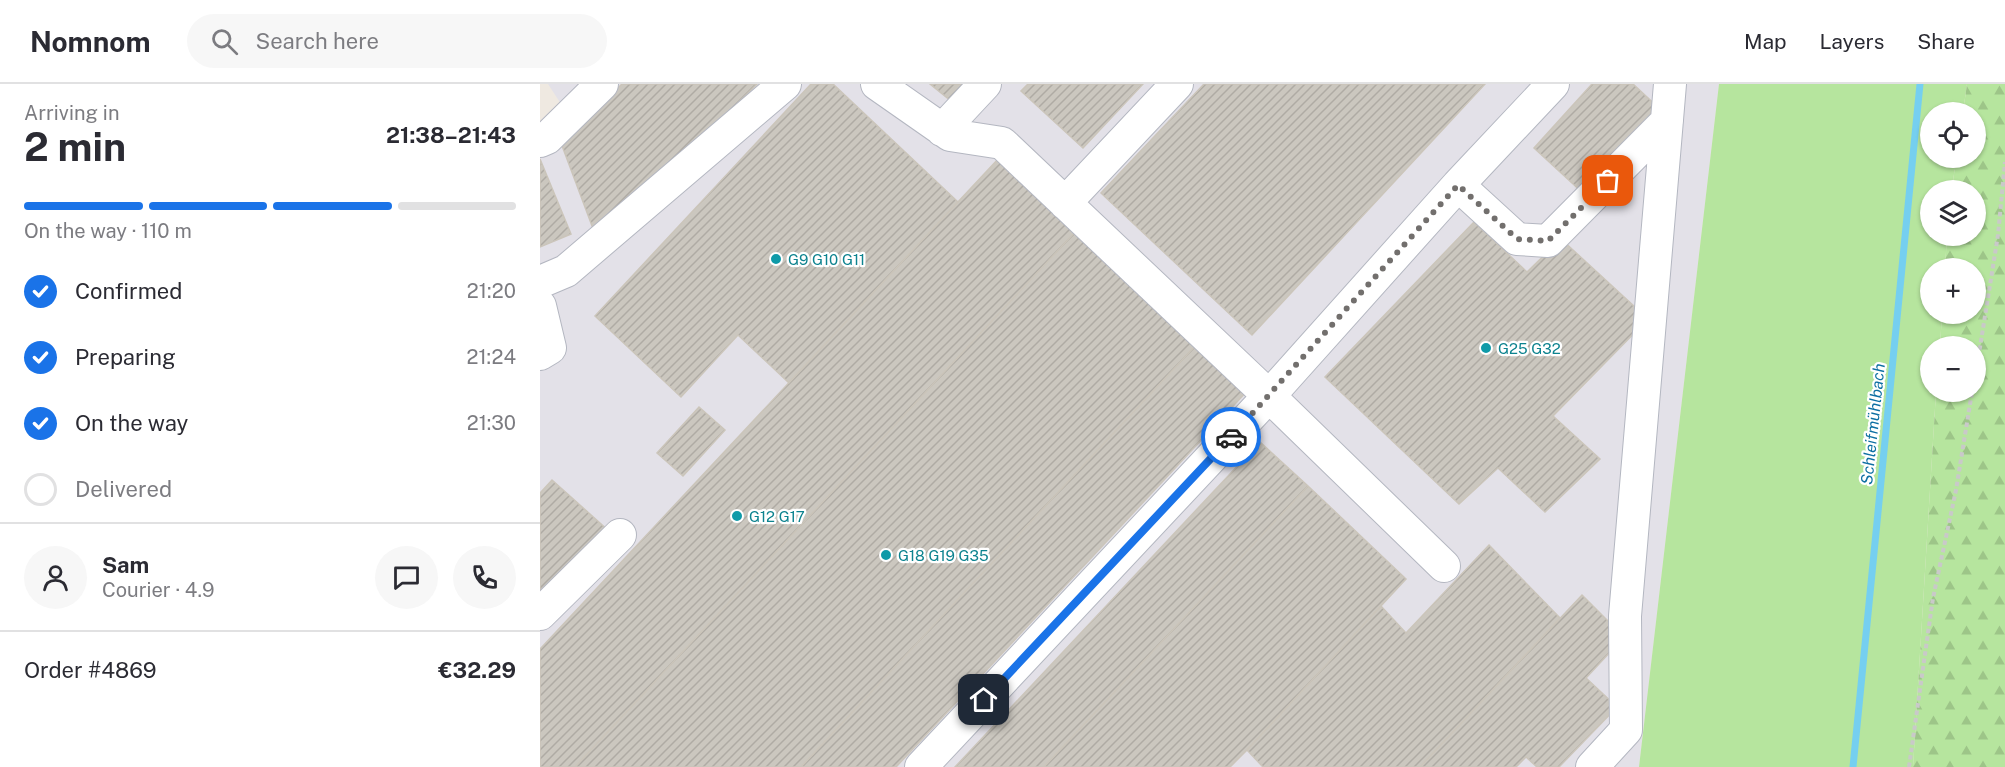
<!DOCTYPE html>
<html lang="en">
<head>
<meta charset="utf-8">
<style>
	:root { --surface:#fff; --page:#f7f7f7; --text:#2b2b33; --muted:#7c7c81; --line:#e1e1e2; --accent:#1a73e8 }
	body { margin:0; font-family:"Public Sans",sans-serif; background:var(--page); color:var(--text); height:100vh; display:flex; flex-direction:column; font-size:22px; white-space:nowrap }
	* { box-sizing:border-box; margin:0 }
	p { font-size:20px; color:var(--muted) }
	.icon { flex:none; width:33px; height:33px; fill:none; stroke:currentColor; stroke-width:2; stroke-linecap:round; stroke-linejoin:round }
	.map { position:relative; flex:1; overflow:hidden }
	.sheet { display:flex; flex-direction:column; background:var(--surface); width:540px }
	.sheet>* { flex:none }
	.controls { position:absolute; left:1380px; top:18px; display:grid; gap:12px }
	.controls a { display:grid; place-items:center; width:66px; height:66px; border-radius:50%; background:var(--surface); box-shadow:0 2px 4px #0004; font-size:30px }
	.pin { position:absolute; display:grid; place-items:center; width:51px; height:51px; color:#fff; margin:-26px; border-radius:12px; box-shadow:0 3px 9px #0006 }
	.courier { position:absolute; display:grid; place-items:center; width:60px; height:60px; margin:-30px; border:4px solid #1a73e8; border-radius:50%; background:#fff; color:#222; box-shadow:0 2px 8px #0007 }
	.overview em { font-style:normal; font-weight:700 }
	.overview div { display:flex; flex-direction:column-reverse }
	.overview { display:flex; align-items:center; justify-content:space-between; height:102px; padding:0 24px }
	h1 { font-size:39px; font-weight:700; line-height:45px }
	.bar { display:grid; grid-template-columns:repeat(4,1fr); gap:9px 6px; align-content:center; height:72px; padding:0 24px }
	.bar i { height:8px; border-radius:4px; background:var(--line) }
	.bar .selected { background:var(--accent) }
	.bar p { grid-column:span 4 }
	.line { display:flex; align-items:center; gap:15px; padding:0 24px; border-top:2px solid var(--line) }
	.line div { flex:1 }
	.round { display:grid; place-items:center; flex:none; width:63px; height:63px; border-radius:32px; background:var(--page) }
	ol { padding:0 24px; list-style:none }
	li { display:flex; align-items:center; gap:18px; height:66px }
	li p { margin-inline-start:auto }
	li .icon { padding:6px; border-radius:50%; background:var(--accent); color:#fff; stroke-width:4 }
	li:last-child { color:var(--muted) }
	li i { width:33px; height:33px; border:3px solid var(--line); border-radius:50% }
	header { display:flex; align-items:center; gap:36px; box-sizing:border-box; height:84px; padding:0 30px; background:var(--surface); border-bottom:2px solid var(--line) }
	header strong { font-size:28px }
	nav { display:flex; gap:33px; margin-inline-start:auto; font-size:21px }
	.search { width:420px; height:54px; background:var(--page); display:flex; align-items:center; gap:15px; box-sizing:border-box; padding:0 21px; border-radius:33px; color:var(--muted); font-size:22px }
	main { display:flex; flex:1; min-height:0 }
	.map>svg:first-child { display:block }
	.industrial { fill:#e3e1e8 }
	.grass { fill:#b6e59e }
	.forest { fill:url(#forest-firs) }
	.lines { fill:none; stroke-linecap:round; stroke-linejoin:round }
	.stream { stroke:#75cff0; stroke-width:7 }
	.building { fill:url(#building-hatch); stroke:#cbc5ba; stroke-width:1.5 }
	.minor-casing { stroke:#b4b7c1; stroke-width:34 }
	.path { stroke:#c9c9c9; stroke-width:4; stroke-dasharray:4.5 3; stroke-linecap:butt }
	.minor { stroke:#fff; stroke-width:32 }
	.done { stroke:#726f6d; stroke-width:6; stroke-dasharray:0 10.8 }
	.route { stroke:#1a73e8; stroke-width:8 }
	.culture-dot { fill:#0f9aa8; stroke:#fff; stroke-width:2 }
	.labels { text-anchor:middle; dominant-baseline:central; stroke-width:4.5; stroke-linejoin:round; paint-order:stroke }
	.culture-label { font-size:15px; fill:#0d838f; stroke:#fff; text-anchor:start }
	.water-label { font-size:16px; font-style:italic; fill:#0d6fa3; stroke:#fff }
</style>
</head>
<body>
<header>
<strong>Nomnom</strong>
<div class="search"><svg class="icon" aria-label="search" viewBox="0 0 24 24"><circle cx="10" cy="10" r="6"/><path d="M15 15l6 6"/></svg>Search here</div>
<nav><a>Map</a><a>Layers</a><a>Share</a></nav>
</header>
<main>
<section class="sheet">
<div class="overview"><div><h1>2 min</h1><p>Arriving in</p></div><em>21:38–21:43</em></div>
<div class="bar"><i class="selected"></i><i class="selected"></i><i class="selected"></i><i></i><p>On the way · 110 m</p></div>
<ol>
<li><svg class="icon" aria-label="check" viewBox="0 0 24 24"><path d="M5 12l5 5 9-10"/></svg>Confirmed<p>21:20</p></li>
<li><svg class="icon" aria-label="check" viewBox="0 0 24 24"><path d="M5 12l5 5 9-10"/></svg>Preparing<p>21:24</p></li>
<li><svg class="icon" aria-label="check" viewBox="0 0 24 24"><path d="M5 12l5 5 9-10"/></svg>On the way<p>21:30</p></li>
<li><i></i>Delivered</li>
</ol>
<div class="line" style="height:108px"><a class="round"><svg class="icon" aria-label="person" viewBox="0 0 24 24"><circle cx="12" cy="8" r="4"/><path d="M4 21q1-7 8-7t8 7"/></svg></a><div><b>Sam</b><p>Courier · 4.9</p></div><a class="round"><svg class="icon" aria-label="chat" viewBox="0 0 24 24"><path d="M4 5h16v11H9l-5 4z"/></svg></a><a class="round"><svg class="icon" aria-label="phone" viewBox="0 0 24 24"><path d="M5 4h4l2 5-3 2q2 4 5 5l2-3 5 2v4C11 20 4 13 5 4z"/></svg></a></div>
<div class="line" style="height:78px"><div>Order #4869</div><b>€32.29</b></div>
</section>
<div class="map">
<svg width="1465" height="683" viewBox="0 0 1465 683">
	<defs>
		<pattern id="forest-firs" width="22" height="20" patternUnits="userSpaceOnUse" patternTransform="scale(1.5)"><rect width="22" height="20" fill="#b6e59e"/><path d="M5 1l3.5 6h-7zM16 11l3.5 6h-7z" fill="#9dc588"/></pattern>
		<pattern id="building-hatch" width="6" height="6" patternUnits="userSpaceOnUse" patternTransform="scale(1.5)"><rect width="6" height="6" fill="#cbc7bf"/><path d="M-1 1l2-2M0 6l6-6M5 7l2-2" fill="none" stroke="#afaba4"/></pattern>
	</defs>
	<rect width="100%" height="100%" fill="#efe9e1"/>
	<!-- industrial -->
	<path class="industrial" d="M8 0H1179L1099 683H0V38L21 20Z"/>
	<!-- grass -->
	<path class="grass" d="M1179 0H1427L1423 28H1390V74H1416L1412 106H1390V152H1407L1405 184H1390V230H1402L1400 262H1390V308H1396L1373 683H1099Z"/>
	<!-- forest -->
	<path class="forest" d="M1427 0H1465V683H1373L1396 308H1436V262H1400L1402 230H1436V184H1405L1407 152H1436V106H1412L1416 74H1436V28H1423Z"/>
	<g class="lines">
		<!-- stream -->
		<path class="stream" d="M1313 683 1380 0"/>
	</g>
	<!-- building -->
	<path class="building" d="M82 0H217L58 158 21 59Z
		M271 0H293L418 118 249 299 198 251 141 313 55 232Z
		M390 0H427L411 17Z
		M488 0H603L543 64 481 7Z
		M664 0H945L712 251 561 109Z
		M1052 0H1093L1122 27 1045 111 994 64Z
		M459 74 537 146 35 683H0V565Z
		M0 75 31 150 0 163Z
		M934 138 987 188 1021 155 1108 235 1013 332 1060 375 1005 428 958 384 919 420 785 293Z
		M537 146 658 259 261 683H35Z
		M658 259 708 306 356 683H261Z
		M159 323 185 346 143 392 117 369Z
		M720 358 768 402 504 683H415Z
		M12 396 70 448 0 526V409Z
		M768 402 866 495 707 666 690 683H504Z
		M949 461 1020 534 880 683H723L707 666 841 522 866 549Z
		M1042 511 1084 553 1046 594 1077 623 1019 683H997L986 673 976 683H880Z"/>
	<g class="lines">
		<defs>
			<path id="minor" d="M337 0 410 51 462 59 729 312 381 683
				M402 46 445 0
				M0 57 7 54 62 0
				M918 101 977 155 1008 157 1127 37
				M525 119 637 0
				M0 198 26 187 245 0
				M0 222 10 264 0 270
				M904 482 729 312 918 101 1013 0
				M0 530 80 451
				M1052 683 1086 646 1085 532 1130 0"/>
		</defs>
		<!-- minor casing -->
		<use href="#minor" class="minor-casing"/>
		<!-- path -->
		<path class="path" d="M1436 288 1458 151 1465 78
			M1369 683 1393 514 1416 406 1432 308"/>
		<!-- minor -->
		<use href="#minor" class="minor"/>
	</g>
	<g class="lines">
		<!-- done -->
		<path class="done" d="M691 353 918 101 977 155 1008 157 1068 97"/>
		<!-- route -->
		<path class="route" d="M444 616 691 353"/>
	</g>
	<!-- markers -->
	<g class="culture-dot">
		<circle cx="236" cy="175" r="6"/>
		<circle cx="946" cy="264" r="6"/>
		<circle cx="197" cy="432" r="6"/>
		<circle cx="346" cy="471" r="6"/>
	</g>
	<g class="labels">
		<!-- culture labels -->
		<g class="culture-label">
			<text x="248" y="175">G9 G10 G11</text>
			<text x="958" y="264">G25 G32</text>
			<text x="209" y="432">G12 G17</text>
			<text x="358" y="471">G18 G19 G35</text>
		</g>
		<!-- water labels -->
		<g class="water-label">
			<text transform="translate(1333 340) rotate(-84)">Schleifmühlbach</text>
		</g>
	</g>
</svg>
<div class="controls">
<a><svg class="icon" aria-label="locate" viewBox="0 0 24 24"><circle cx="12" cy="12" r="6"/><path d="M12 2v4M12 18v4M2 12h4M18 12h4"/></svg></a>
<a><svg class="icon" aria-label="layers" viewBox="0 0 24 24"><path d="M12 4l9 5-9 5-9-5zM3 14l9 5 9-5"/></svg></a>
<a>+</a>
<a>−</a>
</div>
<div class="pin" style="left:1068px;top:97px;background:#ea580c"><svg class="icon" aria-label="bag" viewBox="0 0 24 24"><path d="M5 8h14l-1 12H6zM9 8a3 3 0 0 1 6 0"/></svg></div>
<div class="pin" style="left:444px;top:616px;background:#1f2937"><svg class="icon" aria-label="home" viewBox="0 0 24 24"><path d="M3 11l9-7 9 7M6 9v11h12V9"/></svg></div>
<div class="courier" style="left:691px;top:353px"><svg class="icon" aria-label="car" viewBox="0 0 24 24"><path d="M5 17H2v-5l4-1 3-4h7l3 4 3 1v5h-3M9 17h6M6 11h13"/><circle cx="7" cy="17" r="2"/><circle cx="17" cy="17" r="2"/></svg></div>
</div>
</main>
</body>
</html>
